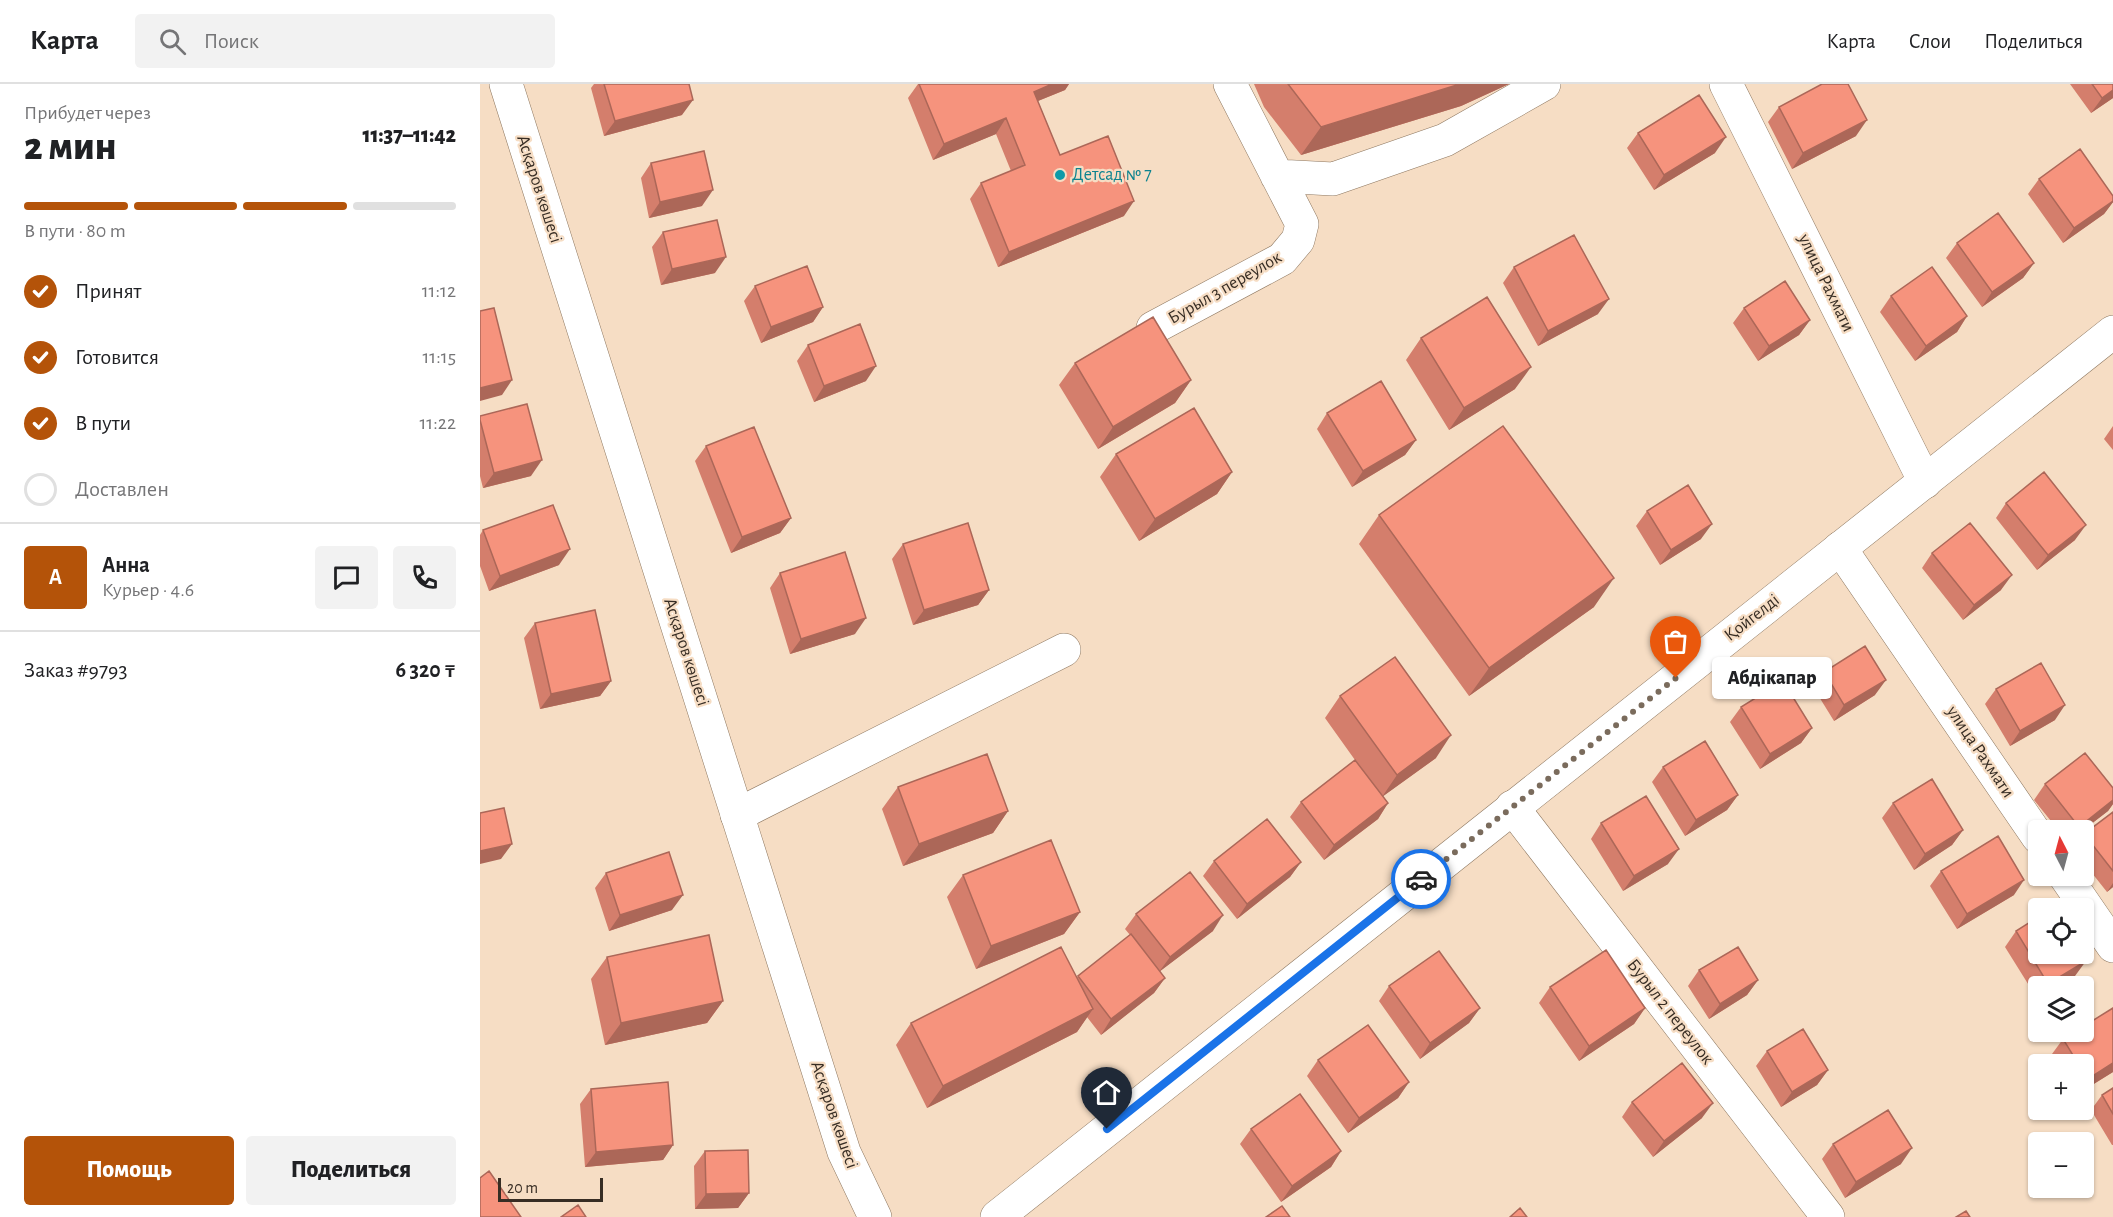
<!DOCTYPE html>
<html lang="ru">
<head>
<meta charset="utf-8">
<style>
	:root { --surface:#fff; --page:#f2f2f2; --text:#202124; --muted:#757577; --line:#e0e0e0; --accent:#b45309 }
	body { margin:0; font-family:"Alegreya Sans",sans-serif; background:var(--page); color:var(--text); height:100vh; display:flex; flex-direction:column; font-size:22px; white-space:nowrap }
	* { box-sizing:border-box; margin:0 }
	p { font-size:20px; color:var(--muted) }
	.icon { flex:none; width:33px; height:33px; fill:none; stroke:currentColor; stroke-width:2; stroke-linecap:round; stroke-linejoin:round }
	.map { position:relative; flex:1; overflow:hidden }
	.panel { display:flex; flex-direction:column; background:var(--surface); width:480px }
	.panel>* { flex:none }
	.needle { width:39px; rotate:354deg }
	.fabs { position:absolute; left:1548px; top:736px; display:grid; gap:12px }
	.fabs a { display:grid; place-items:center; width:66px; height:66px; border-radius:6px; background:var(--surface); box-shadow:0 2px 4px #0004; font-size:30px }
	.scale { position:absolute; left:18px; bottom:15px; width:105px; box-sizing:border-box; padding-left:6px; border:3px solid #372d24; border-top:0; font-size:16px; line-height:21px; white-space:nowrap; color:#372d24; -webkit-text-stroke:4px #f6ddc4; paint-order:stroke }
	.pin { position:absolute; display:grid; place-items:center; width:51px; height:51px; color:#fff; margin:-62px -26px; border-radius:50% 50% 50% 0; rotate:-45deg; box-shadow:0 0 6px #0007 }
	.pin .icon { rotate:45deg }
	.courier { position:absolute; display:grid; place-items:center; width:60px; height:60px; margin:-30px; border:4px solid #1a73e8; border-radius:50%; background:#fff; color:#222; box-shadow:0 2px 8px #0007 }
	.bubble { position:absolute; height:42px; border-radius:6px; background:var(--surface); box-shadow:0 2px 4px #0004; font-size:20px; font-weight:800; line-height:42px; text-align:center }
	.head em { font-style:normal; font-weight:800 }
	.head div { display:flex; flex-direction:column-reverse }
	.head { display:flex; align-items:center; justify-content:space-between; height:102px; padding:0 24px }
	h1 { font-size:39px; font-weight:800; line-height:45px }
	.bar { display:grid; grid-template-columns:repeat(4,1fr); gap:9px 6px; align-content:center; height:72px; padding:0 24px }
	.bar i { height:8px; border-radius:4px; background:var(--line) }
	.bar .current { background:var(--accent) }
	.bar p { grid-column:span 4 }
	.line { display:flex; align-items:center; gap:15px; padding:0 24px; border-top:2px solid var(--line) }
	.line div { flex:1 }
	.round { display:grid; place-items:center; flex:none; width:63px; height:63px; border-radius:6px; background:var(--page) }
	ol { padding:0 24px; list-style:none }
	li { display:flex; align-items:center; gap:18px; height:66px }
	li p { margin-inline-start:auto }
	li .icon { padding:6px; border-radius:50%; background:var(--accent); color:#fff; stroke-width:4 }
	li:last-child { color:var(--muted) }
	li i { width:33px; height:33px; border:3px solid var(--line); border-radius:50% }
	.primary-button { display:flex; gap:12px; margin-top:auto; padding:12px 24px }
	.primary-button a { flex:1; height:69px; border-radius:6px; background:var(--accent); color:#fff; font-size:24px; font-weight:800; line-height:69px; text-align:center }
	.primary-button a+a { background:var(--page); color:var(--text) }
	header { display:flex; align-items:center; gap:36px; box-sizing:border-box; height:84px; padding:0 30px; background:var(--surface); border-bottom:2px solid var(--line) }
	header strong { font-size:28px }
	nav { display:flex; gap:33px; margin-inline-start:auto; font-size:21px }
	.search { width:420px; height:54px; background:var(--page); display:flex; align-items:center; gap:15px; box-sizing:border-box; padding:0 21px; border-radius:6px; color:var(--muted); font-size:22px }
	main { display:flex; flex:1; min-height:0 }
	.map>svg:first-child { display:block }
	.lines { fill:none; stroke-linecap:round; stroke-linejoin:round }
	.minor-casing { stroke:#8e7861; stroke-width:34 }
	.tertiary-casing { stroke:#8e7861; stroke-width:34 }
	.secondary-casing { stroke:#8e7861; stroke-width:34 }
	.minor { stroke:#fff; stroke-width:33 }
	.tertiary { stroke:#fff; stroke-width:33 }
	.secondary { stroke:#fff; stroke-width:33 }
	.wall { fill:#d47e6c }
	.shaded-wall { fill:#ac6758 }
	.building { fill:#f6937d; stroke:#ac6758; stroke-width:1.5 }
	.done { stroke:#7a6b5c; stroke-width:6; stroke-dasharray:0 10.8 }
	.route { stroke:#1a73e8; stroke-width:8 }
	.culture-dot { fill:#0f9aa8; stroke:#f6ddc4; stroke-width:2 }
	.labels { text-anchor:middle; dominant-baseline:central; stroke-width:4.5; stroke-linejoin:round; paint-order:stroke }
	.culture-label { font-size:18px; fill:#0d838f; stroke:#f6ddc4; text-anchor:start }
	.street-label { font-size:18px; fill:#372d24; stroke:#f6ddc4 }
</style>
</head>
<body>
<header>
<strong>Карта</strong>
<div class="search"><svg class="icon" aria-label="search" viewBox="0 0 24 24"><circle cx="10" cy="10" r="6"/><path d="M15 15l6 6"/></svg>Поиск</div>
<nav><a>Карта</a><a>Слои</a><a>Поделиться</a></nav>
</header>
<main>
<section class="panel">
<div class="head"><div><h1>2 мин</h1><p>Прибудет через</p></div><em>11:37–11:42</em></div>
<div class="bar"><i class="current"></i><i class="current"></i><i class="current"></i><i></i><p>В пути · 80 m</p></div>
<ol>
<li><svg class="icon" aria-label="check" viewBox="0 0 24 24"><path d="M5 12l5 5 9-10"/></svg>Принят<p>11:12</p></li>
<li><svg class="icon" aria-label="check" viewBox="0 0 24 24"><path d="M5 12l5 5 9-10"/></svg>Готовится<p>11:15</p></li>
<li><svg class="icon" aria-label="check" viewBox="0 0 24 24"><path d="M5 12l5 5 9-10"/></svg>В пути<p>11:22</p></li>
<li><i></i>Доставлен</li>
</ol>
<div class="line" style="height:108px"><b class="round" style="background:var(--accent);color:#fff">А</b><div><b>Анна</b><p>Курьер · 4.6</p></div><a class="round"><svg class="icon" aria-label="chat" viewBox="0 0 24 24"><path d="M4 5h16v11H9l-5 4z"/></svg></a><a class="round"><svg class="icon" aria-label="phone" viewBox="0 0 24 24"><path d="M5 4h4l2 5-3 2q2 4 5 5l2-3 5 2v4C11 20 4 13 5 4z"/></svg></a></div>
<div class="line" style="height:78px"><div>Заказ #9793</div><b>6 320 ₸</b></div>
<div class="primary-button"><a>Помощь</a><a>Поделиться</a></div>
</section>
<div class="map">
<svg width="1633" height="1133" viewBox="0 0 1633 1133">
	<rect width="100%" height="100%" fill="#f6ddc4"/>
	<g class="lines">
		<defs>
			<path id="minor" d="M1246 0 1445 398
				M797 92 853 95 965 56 1064 0
				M673 244 802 175 818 156 822 140 750 0
				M1360 464 1558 753
				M1032 723 1348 1133
				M257 731 584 566
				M1585 792 1633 862"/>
			<path id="tertiary" d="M517 1133 1633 248"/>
			<path id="secondary" d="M26 0 364 1068 395 1133"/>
		</defs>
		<!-- minor casing -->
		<use href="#minor" class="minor-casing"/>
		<!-- tertiary casing -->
		<use href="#tertiary" class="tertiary-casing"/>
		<!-- secondary casing -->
		<use href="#secondary" class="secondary-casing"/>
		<!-- minor -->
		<use href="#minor" class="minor"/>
		<!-- tertiary -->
		<use href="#tertiary" class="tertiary"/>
		<!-- secondary -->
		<use href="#secondary" class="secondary"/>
	</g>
	<!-- wall -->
	<path class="wall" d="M114 0H124L202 31 124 52 111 4Z
		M438 0H589L585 6 558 17 580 71 644 132 518 183 490 115 501 99 531 87 516 50 453 76 428 14Z
		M774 0H1029L981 22 821 71 784 23Z
		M1590 0H1633V14L1611 29Z
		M1299 23 1376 52 1312 85 1288 38Z
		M1158 49 1235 69 1174 106 1147 64Z
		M171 79 222 122 169 134 161 94Z
		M1559 95 1633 112V118L1624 130 1583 159 1548 110Z
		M183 148 235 189 181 201 172 163Z
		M1477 159 1554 179 1543 194 1502 223 1466 174Z
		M1034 183 1118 230 1058 262 1023 199Z
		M275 202 343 223 333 238 281 259 264 217Z
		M1411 212 1487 232 1477 248 1435 277 1400 228Z
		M1264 224 1330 236 1319 251 1278 277 1253 239Z
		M941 254 1035 305 969 346 926 276Z
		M328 261 386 297 334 318 317 277Z
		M595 279 711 296 695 319 618 365 579 301Z
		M847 329 936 356 925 371 872 403 837 345Z
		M0 332 51 392 3 404 0 392Z
		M1633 342V366L1624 355Z
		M226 362 311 434 300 449 251 469 215 377Z
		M636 370 752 388 737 410 659 457 620 393Z
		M1526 419 1595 456 1557 486 1516 434Z
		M1167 427 1221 455 1180 481 1156 442Z
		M899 431 1114 523 989 612 879 460Z
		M3 446 79 481 9 507 0 482V451Z
		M423 460 509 506 498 521 433 541 412 475Z
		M1452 469 1521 506 1483 536 1442 484Z
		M300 489 375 550 310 570 290 504Z
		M55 539 131 597 120 612 60 625 44 554Z
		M1344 588 1395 611 1354 637 1333 603Z
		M1516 605 1575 636 1530 662 1505 620Z
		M860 612 956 674 903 712 908 719 898 735 844 776 810 733 821 718 880 683 845 634Z
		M1261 623 1332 644 1321 659 1280 685 1250 638Z
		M1183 683 1258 711 1247 726 1205 752 1172 698Z
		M1565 700 1633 704V720L1628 727 1602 747H1579L1554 716Z
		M418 703 528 727 513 749 423 782 402 725Z
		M1413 719 1483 746 1472 761 1434 786 1402 734Z
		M1633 728V803L1627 808 1604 779V751Z
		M1121 739 1188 780 1143 807 1111 755Z
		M734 777 821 778 810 793 757 835 723 792Z
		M1461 787 1534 811 1477 845 1450 802Z
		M126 789 192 826 129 847 115 804Z
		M483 791 600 828 584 850 496 885 467 813Z
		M656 830 733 847 680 887 685 894 674 909 621 951 607 933 597 948 447 1024 416 961 431 939 597 893 650 851 645 845Z
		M1536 847 1595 892 1578 903H1558V916L1525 863Z
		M127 873 243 917 227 939 125 961 111 895Z
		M1219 886 1278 896 1267 911 1229 935 1208 902Z
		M909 902 1000 924 989 939 940 975 899 917Z
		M1070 903 1165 924 1154 940 1099 977 1059 919Z
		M1633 924V988L1604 1006V981H1579L1572 970 1583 955Z
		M1287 967 1348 986 1337 1001 1301 1023 1276 982Z
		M838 976 929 998 918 1014 868 1049 827 992Z
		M1633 1004V1061H1632L1611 1026 1622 1011Z
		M111 1005 193 1061 183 1076 105 1083 100 1020Z
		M1152 1018 1222 1034 1173 1073 1142 1033Z
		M771 1045 861 1067 851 1083 801 1118 760 1060Z
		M1353 1060 1421 1080 1365 1114 1342 1075Z
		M225 1067 269 1109 258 1124 215 1125 214 1082Z"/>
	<!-- shaded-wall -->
	<path class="shaded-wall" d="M572 0H589L585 6 543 23 554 8Z
		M980 0H1029L981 22 821 71 841 43Z
		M1633 6V14L1611 29 1622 14Z
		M213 16 202 31 124 52 135 37Z
		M526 34 516 50 453 76 464 60Z
		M1387 36 1376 52 1312 85 1323 69Z
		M1246 53 1235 69 1174 106 1184 91Z
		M233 106 222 122 169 134 180 118Z
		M654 117 644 132 518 183 529 168Z
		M1633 117V118L1624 130 1583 159 1594 144Z
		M246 173 235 189 181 201 192 185Z
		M1554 179 1543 194 1502 223 1512 208Z
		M1129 215 1118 230 1058 262 1068 247Z
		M343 223 333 238 281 259 291 243Z
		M1487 232 1477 248 1435 277 1446 262Z
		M1330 236 1319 251 1278 277 1289 262Z
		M396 282 386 297 334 318 344 302Z
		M1051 283 1035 305 969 346 984 324Z
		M32 296 22 311 0 317V304Z
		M711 296 695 319 618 365 633 343Z
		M936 356 925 371 872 403 883 387Z
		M62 376 51 392 3 404 14 389Z
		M752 388 737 410 659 457 675 435Z
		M311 434 300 449 251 469 262 453Z
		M1232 440 1221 455 1180 481 1191 466Z
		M1606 441 1595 456 1557 486 1568 471Z
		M90 465 79 481 9 507 20 492Z
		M1532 491 1521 506 1483 536 1494 521Z
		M1134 494 1114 523 989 612 1009 584Z
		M509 506 498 521 433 541 444 526Z
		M386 534 375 550 310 570 321 555Z
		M1406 596 1395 611 1354 637 1364 621Z
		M131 597 120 612 60 625 71 610Z
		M1585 621 1575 636 1530 662 1540 647Z
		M1332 644 1321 659 1280 685 1290 670Z
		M971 651 956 674 902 713 917 691Z
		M1258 711 1247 726 1205 752 1216 736Z
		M1633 716V720L1628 727 1602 747H1596L1599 743Z
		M908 719 898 735 844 776 854 761Z
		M528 727 513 749 423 782 439 760Z
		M1483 746 1472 761 1434 786 1445 770Z
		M32 760 21 775 0 780V767Z
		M1199 765 1188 780 1143 807 1154 792Z
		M821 778 810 793 757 835 767 820Z
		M1544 796 1534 811 1477 845 1487 830Z
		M1633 799V803L1627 808Z
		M203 811 192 826 129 847 140 831Z
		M600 828 584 850 496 885 511 862Z
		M743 831 733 847 679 888 690 873Z
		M1606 877 1595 892 1578 903H1566L1568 900Z
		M685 894 674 909 621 951 631 935Z
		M1278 896 1267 911 1229 935 1240 920Z
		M243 917 227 939 125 961 141 939Z
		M1000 924 989 939 940 975 950 959Z
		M1165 924 1154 940 1099 977 1109 962Z
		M613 925 597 948 447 1024 463 1002Z
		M1633 979V988L1604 1006V1001L1608 995Z
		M1348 986 1337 1001 1301 1023 1312 1008Z
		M929 998 918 1014 868 1049 879 1034Z
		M1233 1019 1222 1034 1173 1073 1184 1057Z
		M193 1061 183 1076 105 1083 116 1068Z
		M1432 1064 1421 1080 1365 1114 1376 1098Z
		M861 1067 851 1083 801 1118 812 1102Z
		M269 1109 258 1124 215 1125 226 1110Z"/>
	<!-- building -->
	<path class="building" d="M124 0H209L213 16 135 37Z
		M439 0H572L554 8 580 71 628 52 654 117 529 168 501 99 545 81 526 34 464 60Z
		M808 0H980L841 43Z
		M1342 0H1368L1387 36 1323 69 1299 23Z
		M1612 0H1633V6L1622 14Z
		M1219 11 1246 53 1184 91 1158 49Z
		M1600 65 1633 112V117L1594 144 1559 95Z
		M224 67 233 106 180 118 171 79Z
		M1518 129 1554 179 1512 208 1477 159Z
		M237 136 246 173 192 185 183 148Z
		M1094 151 1129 215 1068 247 1034 183Z
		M327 182 343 223 291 243 275 202Z
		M1452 183 1487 232 1446 262 1411 212Z
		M1305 197 1330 236 1289 262 1264 224Z
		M1007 213 1051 283 984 324 941 254Z
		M14 224 32 296 0 304V227Z
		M673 233 711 296 633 343 595 279Z
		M380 240 396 282 344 302 328 261Z
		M901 297 936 356 883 387 847 329Z
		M47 320 62 376 14 389 0 336V332Z
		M714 324 752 388 675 435 636 370Z
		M1023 342 1134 494 1009 584 899 431Z
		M274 343 311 434 262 453 226 362Z
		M1564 388 1606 441 1568 471 1526 419Z
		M1208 401 1232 440 1191 466 1167 427Z
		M73 421 90 465 20 492 3 446Z
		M488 439 509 506 444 526 423 460Z
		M1490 439 1532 491 1494 521 1452 469Z
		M365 468 386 534 321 555 300 489Z
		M115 526 131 597 71 610 55 539Z
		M1385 562 1406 596 1364 621 1344 588Z
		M915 573 971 651 917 691 860 612Z
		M1561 579 1585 621 1540 647 1516 605Z
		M1303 597 1332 644 1290 670 1261 623Z
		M1225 657 1258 711 1216 736 1183 683Z
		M1605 669 1633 704V716L1599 743 1565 700Z
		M507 670 528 727 439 760 418 703Z
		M875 676 908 719 854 761 821 718Z
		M1452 695 1483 746 1445 770 1413 719Z
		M1166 712 1199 765 1154 792 1121 739Z
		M24 724 32 760 0 767V729Z
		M1633 728V787L1604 750Z
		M787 735 821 778 767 820 734 777Z
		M1518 752 1544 796 1487 830 1461 787Z
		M571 756 600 828 511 862 483 791Z
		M189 768 203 811 140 831 126 789Z
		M710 788 743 831 690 873 656 830Z
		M1558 833V870H1602L1606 877 1568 900 1536 847Z
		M651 850 685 894 631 935 598 892Z
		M229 851 243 917 141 939 127 873Z
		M581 863 613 925 463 1002 431 939Z
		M1258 863 1278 896 1240 920 1219 886Z
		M1126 866 1165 924 1109 962 1070 903Z
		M959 867 1000 924 950 959 909 902Z
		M1633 924V979L1608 995 1604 988V981H1599L1583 955 1594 948H1604V942Z
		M888 941 929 998 879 1034 838 976Z
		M1323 945 1348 986 1312 1008 1287 967Z
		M1202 979 1233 1019 1184 1057 1152 1018Z
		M188 998 193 1061 116 1068 111 1005Z
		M1633 1004V1030L1622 1011Z
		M820 1010 861 1067 812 1102 771 1045Z
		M1408 1026 1432 1064 1376 1098 1353 1060Z
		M268 1066 269 1109 226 1110 225 1067Z
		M9 1087 41 1133H0V1094Z
		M98 1121 106 1133H81Z
		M802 1122 810 1133H786Z
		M1040 1124 1047 1133H1030Z
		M1486 1127 1490 1133H1476Z"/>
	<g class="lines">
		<!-- done -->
		<path class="done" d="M941 795 1196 594"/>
		<!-- route -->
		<path class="route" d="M627 1045 941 795"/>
	</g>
	<!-- markers -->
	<circle class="culture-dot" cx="580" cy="91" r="6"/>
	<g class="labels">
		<!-- culture labels -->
		<g class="culture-label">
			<text x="592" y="91">Детсад № 7</text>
		</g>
		<!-- street labels -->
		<g class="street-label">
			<text transform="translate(59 105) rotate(72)">Асқаров көшесі</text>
			<text transform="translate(1346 199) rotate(64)">улица Рахмати</text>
			<text transform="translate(745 204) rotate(-30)">Бурыл 3 переулок</text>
			<text transform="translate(1272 534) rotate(-38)">Қойгелді</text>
			<text transform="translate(206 568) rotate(72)">Асқаров көшесі</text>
			<text transform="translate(1500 668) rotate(56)">улица Рахмати</text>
			<text transform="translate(1190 928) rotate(52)">Бурыл 2 переулок</text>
			<text transform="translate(354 1031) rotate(71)">Асқаров көшесі</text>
		</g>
	</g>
</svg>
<div class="fabs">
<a><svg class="needle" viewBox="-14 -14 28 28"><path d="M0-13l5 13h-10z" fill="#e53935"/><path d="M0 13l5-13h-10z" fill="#757577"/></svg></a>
<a><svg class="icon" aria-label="locate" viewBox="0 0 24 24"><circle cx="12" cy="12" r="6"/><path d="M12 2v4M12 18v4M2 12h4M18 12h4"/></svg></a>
<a><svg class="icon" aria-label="layers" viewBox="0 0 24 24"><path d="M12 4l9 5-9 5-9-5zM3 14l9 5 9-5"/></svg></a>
<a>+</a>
<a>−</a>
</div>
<div class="scale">20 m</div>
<div class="pin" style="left:1196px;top:594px;background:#ea580c"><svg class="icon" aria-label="bag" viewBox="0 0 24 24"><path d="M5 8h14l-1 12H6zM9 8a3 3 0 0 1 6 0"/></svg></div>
<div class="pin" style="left:627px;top:1045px;background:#1f2937"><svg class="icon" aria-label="home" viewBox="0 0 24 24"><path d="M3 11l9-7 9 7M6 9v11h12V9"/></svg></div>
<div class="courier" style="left:941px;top:795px"><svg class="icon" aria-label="car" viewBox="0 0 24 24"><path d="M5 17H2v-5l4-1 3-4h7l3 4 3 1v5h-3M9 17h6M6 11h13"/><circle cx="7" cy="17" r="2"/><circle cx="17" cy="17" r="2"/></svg></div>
<div class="bubble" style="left:1232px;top:573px;width:120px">Абдiкапар</div>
</div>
</main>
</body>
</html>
